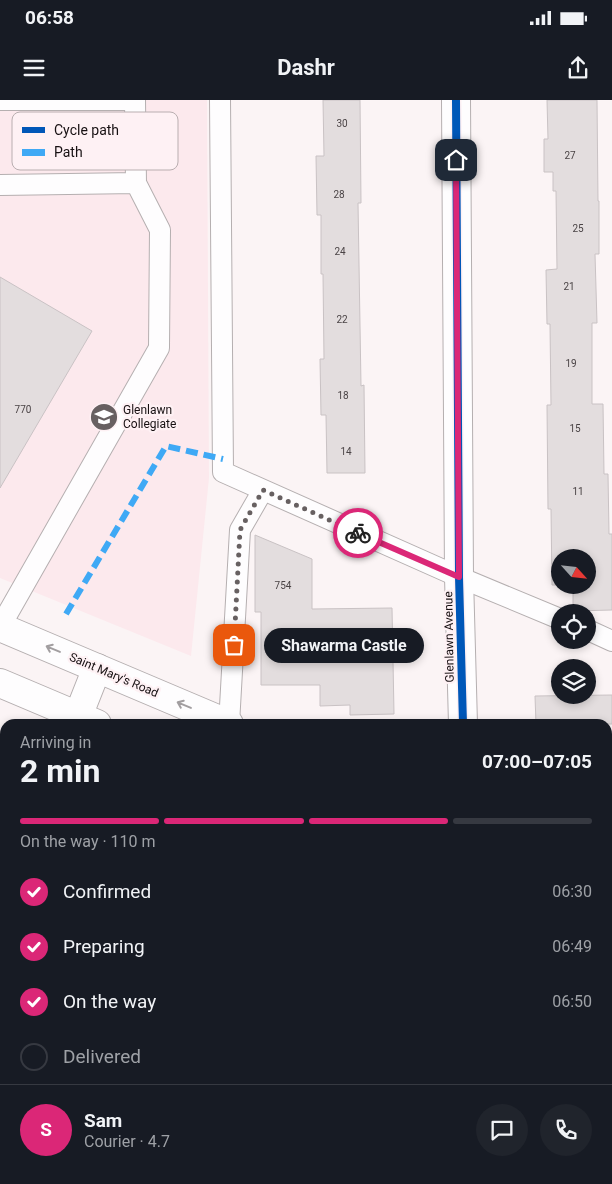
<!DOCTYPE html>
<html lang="en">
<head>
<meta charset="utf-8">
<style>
	:root { --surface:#171b24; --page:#20242c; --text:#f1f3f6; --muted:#9ea1a6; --line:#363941; --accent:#db2777 }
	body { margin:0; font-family:Roboto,sans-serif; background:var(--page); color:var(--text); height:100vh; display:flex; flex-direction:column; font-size:19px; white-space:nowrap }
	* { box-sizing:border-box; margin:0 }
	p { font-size:16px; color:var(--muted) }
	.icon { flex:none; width:28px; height:28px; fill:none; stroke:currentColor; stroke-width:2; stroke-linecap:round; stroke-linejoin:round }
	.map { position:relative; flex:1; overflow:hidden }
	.drawer { position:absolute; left:0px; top:619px; width:612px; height:466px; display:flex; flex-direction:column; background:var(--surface); border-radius:15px 15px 0 0; box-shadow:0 2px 8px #0003 }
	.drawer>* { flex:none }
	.needle { width:32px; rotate:117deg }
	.tools { position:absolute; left:551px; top:449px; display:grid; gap:10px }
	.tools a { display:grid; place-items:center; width:45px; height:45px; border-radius:50%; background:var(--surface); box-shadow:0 2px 8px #0003; font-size:25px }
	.pin { position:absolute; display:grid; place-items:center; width:42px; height:42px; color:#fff; margin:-21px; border-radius:10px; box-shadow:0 2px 8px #0006 }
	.courier { position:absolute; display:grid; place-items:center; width:50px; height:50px; margin:-25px; border:4px solid #db2777; border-radius:50%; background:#fff; color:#222; box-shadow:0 1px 6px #0007 }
	.bubble { position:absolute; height:35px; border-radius:18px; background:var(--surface); box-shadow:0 2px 8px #0003; font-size:16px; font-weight:700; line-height:35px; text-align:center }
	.summary em { font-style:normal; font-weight:700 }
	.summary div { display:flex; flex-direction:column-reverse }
	.summary { display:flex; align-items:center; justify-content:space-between; height:85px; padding:0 20px }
	h1 { font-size:32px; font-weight:700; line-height:38px }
	.bar { display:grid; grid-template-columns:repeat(4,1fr); gap:8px 5px; align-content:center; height:60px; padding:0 20px }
	.bar i { height:6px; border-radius:4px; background:var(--line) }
	.bar .selected { background:var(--accent) }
	.bar p { grid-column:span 4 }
	.line { display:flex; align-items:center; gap:12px; padding:0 20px; border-top:1px solid var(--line) }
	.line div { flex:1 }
	.round { display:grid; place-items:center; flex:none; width:52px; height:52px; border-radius:26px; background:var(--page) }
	ol { padding:0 20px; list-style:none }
	li { display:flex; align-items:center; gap:15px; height:55px }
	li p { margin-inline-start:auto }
	li .icon { padding:5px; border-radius:50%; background:var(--accent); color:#fff; stroke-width:4 }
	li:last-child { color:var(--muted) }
	li i { width:28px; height:28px; border:2px solid var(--line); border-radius:50% }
	.status { display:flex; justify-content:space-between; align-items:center; height:35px; padding:0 25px; background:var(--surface); direction:ltr }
	.status svg { height:14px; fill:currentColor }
	header { display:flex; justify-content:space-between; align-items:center; height:65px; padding:0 20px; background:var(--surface); font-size:22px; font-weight:700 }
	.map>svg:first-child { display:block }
	.built { fill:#fce9ed }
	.building { fill:#e3ddde; stroke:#c9c2c4 }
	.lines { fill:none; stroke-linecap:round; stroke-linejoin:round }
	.lane-casing { stroke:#b5afb0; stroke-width:22 }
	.street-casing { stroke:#b5afb0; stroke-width:30 }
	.secondary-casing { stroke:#b5afb0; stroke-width:30 }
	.lane { stroke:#fefdfe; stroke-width:20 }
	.street { stroke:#fefdfe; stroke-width:28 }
	.secondary { stroke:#fefdfe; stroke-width:28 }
	.quiet { stroke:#3fa9f5; stroke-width:6; stroke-dasharray:12 6; stroke-linecap:butt }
	.cycleway-casing { stroke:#fef1f4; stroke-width:11 }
	.cycleway { stroke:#0057b8; stroke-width:8 }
	.oneway { stroke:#a29ea0 }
	.done { stroke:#676061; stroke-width:5; stroke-dasharray:0 9 }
	.route { stroke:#db2777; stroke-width:6 }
	.labels { text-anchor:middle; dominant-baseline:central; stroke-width:4.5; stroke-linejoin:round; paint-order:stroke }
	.number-label { font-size:10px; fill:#4a4345 }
	.poi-label { font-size:12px; fill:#171012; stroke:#fef1f4; text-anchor:start }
	.street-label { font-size:12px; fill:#171012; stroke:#fef1f4 }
	.key { fill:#fef1f4; stroke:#b9aeb0; stroke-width:1 }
	.key-label { font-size:14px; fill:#171012 }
</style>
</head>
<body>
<div class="status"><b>06:58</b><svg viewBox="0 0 49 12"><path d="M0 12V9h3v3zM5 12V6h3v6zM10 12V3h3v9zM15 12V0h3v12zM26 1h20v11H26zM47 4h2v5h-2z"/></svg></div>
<header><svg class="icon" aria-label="menu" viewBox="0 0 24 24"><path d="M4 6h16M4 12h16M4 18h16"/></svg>Dashr<svg class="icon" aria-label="share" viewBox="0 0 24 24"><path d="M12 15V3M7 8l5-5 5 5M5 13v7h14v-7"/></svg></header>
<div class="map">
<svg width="612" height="1084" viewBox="0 0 612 1084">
	<rect width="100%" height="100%" fill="#fbf4f5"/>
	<!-- built -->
	<path class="built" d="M0 0H207L209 378 191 556 0 478Z"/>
	<!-- building -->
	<path class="building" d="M323 0H360L361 103H358L361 286 364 285 365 373H327L326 315H321L320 259H324L323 174H321V115H317L316 56H324Z
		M547 0H597L598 101H599V154H595L597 223H592V304H603L604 374H608L609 434H612V510L573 511V485H588V458H560V485H562H552L551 409H548L547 305H551L550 224H547L546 170 557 169 556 91H553V72H544V39H548Z
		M0 177 92 231 0 388Z
		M255 435 312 459V509L392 508 394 614 350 615V605L320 606V585H261V512H255Z
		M612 595V624H536L535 596Z"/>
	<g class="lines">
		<defs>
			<path id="lane" d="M0 0H135L136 83 160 130 159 248 0 527
				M220 0 223 372 459 477 560 519
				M0 85 136 83
				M588 530 612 541
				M229 624 240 430 263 390
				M0 824 5 826
				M608 945 612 946
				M282 1080V1084
				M608 1080 612 1082"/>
			<path id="street" d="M456 0 459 477 463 624
				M77 624 78 616 97 568
				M69 1080V1084
				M496 1080V1084"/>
			<path id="secondary" d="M0 527 229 624
				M0 583 97 624
				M608 783 612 784
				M608 835 612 837"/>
		</defs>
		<!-- lane casing -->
		<use href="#lane" class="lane-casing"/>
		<!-- street casing -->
		<use href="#street" class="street-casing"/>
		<!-- secondary casing -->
		<use href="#secondary" class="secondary-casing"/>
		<!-- lane -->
		<use href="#lane" class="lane"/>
		<!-- street -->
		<use href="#street" class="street"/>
		<!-- secondary -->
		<use href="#secondary" class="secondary"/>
		<!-- quiet -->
		<path class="quiet" d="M66 514 166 346 223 359"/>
		<defs>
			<path id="cycleway" d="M456 0 459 477 463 624"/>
		</defs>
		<!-- cycleway casing -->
		<use href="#cycleway" class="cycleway-casing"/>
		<!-- cycleway -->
		<use href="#cycleway" class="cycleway"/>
	</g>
	<!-- one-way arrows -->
	<defs><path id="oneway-shaft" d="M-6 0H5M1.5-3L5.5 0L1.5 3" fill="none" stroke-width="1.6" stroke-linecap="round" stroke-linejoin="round" transform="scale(1.25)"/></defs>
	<g class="oneway">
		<use href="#oneway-shaft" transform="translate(53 549) rotate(-157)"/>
		<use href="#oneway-shaft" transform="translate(184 605) rotate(-157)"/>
	</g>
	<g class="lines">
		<!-- done -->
		<path class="done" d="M234 545 240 430 263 390 358 433"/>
		<!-- route -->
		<path class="route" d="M358 433 459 477 456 60"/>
	</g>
	<!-- icons -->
	<defs>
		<symbol id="school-disc" viewBox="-11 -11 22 22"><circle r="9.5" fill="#676061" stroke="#fef1f4"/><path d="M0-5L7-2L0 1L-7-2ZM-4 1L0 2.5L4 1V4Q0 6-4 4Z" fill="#fff"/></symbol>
	</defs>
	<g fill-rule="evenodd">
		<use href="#school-disc" x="88" y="301" width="32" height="32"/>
	</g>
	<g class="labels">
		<!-- number labels -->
		<g class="number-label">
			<text x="342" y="23">30</text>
			<text x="570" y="55">27</text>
			<text x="339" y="94">28</text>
			<text x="578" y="128">25</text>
			<text x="340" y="151">24</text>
			<text x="569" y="186">21</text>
			<text x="342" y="219">22</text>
			<text x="571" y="263">19</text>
			<text x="343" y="295">18</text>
			<text x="23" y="309">770</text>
			<text x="575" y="328">15</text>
			<text x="346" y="351">14</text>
			<text x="578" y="391">11</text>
			<text x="283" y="485">754</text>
		</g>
		<!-- poi labels -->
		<g class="poi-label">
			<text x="123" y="310">Glenlawn<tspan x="123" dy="14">Collegiate</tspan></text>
		</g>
		<!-- street labels -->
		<g class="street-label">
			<text transform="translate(449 537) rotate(-91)">Glenlawn Avenue</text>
			<text transform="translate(114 575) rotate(23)">Saint Mary's Road</text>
		</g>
	</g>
	<!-- legend -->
	<rect x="12" y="12" width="166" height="58" rx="8" class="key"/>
	<rect x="22" y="27" width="23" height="6" fill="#0057b8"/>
	<rect x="22" y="49" width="23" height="7" fill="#3fa9f5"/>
	<g class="key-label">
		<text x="54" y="35">Cycle path</text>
		<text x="54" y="57">Path</text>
	</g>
</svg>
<div class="tools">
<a><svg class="needle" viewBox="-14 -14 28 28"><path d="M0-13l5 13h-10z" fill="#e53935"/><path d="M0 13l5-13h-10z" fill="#9ea1a6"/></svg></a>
<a><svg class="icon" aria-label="locate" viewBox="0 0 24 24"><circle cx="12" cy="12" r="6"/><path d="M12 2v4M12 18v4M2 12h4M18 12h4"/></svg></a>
<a><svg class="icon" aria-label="layers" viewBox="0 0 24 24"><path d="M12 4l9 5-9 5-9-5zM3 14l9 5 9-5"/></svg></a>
</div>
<div class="pin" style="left:234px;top:545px;background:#ea580c"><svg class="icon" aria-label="bag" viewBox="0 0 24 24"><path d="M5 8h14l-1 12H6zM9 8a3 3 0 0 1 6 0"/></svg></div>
<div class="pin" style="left:456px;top:60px;background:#1f2937"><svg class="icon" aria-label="home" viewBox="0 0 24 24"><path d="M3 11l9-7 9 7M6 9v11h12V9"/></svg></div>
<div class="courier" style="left:358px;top:433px"><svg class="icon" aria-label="bike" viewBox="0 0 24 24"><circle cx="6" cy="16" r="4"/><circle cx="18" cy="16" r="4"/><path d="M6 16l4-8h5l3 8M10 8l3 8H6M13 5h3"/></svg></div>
<div class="bubble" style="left:264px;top:528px;width:160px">Shawarma Castle</div>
<section class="drawer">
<div class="summary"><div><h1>2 min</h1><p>Arriving in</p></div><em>07:00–07:05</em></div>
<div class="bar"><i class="selected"></i><i class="selected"></i><i class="selected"></i><i></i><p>On the way · 110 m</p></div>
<ol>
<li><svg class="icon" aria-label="check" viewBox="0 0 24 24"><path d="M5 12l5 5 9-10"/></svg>Confirmed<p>06:30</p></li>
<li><svg class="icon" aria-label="check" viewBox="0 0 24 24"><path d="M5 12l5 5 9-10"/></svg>Preparing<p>06:49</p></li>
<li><svg class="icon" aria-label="check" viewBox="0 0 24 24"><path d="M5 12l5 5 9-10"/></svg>On the way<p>06:50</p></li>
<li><i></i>Delivered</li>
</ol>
<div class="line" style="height:90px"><b class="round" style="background:var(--accent);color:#fff">S</b><div><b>Sam</b><p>Courier · 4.7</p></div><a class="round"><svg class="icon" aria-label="chat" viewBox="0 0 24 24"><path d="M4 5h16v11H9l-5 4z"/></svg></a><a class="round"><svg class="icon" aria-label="phone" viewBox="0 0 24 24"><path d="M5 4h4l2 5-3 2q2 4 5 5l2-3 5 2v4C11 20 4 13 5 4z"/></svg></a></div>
</section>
</div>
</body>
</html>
